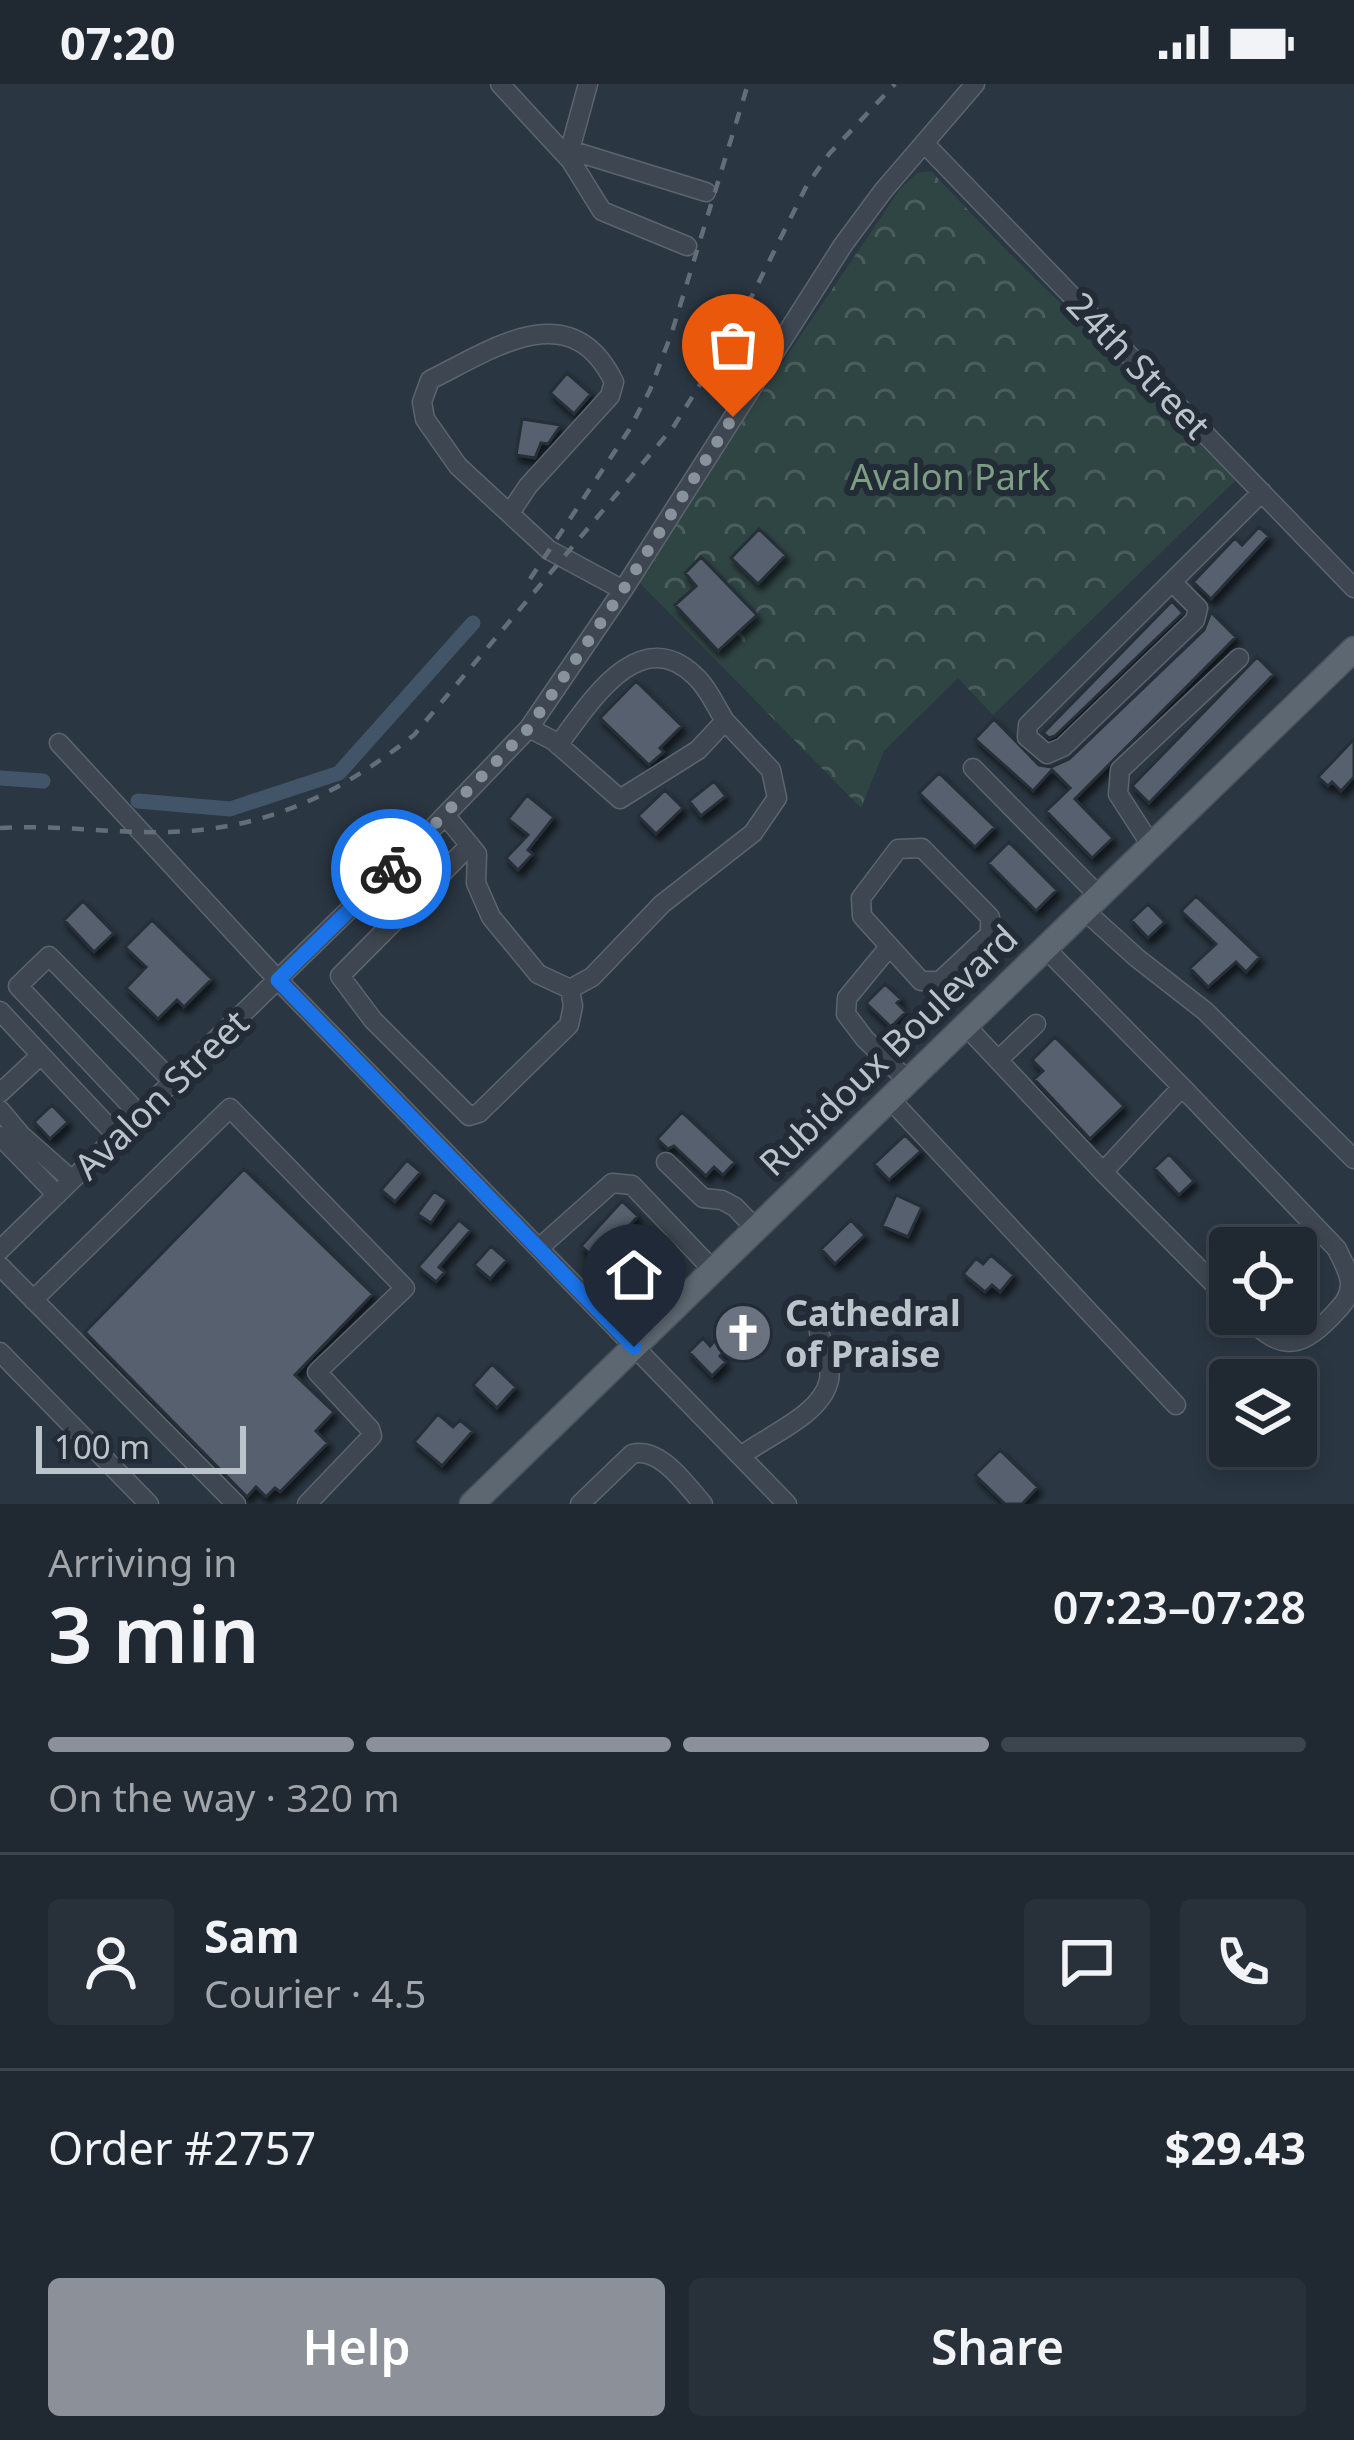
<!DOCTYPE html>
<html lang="en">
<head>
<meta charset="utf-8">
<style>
	:root { --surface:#202831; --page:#283039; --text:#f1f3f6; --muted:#a2a6ab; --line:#3d444d; --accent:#8c9099 }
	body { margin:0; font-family:"Noto Sans",sans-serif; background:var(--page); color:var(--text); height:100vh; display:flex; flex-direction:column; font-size:45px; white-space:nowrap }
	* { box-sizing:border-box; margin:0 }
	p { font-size:39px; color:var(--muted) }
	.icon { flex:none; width:66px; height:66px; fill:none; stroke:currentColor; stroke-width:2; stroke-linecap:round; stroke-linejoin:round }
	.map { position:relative; height:1420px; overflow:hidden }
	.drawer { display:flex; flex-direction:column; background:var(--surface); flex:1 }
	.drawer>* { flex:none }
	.buttons { position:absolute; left:1209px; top:1143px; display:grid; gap:24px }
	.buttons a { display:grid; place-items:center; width:108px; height:108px; border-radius:12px; background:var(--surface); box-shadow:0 6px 18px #0003,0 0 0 3px var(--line); font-size:60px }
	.scale { position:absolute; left:36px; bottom:30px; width:210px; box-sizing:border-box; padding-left:12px; border:6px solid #bbc3cb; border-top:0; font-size:33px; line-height:42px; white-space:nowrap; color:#bbc3cb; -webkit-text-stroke:9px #232c36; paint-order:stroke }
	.pin { position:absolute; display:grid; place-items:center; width:102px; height:102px; color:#fff; margin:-123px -51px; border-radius:50% 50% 50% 0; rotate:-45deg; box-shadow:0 0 12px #0007 }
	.pin .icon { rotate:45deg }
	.courier { position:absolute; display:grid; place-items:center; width:120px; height:120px; margin:-60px; border:9px solid #1a73e8; border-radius:50%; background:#fff; color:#222; box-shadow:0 3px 15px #0007 }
	.headline em { font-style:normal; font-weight:600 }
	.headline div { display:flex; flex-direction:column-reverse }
	.headline { display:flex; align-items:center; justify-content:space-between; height:204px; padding:0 48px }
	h1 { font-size:78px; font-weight:600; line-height:90px }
	.bar { display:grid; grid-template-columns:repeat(4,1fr); gap:18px 12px; align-content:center; height:144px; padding:0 48px }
	.bar i { height:15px; border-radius:9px; background:var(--line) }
	.bar .selected { background:var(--accent) }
	.bar p { grid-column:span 4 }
	.line { display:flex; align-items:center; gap:30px; padding:0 48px; border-top:3px solid var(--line) }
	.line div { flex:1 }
	.round { display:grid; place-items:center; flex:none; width:126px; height:126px; border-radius:12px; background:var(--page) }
	.action { display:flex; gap:24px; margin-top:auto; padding:24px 48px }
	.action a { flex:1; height:138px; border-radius:12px; background:var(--accent); color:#fff; font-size:48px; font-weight:600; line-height:138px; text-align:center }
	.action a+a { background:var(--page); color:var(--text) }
	.status { display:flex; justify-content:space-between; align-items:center; height:84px; padding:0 60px; background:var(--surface); direction:ltr }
	.status svg { height:33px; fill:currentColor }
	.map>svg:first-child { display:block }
	.park { fill:url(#park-crowns) }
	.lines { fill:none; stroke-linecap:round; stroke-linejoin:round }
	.canal { stroke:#425568; stroke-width:15 }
	.building { fill:#56616e; stroke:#252e38; stroke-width:3; filter:url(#shadow) }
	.minor-casing { stroke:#5c656e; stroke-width:21 }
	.major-casing { stroke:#4b535d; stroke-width:27 }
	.minor { stroke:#3e4751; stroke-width:18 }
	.major { stroke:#5d6771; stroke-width:24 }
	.rail { stroke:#636e79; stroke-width:4.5; stroke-dasharray:12 12; stroke-linecap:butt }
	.done { stroke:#88929b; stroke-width:12; stroke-dasharray:0 21.6 }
	.route { stroke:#1a73e8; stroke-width:15 }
	.labels { text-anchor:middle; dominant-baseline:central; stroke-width:12; stroke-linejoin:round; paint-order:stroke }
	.street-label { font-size:36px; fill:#bbc3cb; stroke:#232c36 }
	.park-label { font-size:36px; fill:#7c9e82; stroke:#232c36 }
	.poi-label { font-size:36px; font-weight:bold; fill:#bbc3cb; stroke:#232c36; text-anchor:start }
</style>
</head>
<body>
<div class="status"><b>07:20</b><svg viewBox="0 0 49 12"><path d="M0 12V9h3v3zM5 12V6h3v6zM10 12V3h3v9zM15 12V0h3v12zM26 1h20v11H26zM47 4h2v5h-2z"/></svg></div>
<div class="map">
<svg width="1354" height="1420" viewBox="0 0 1354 1420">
	<defs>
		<pattern id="park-crowns" width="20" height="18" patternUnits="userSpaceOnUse" patternTransform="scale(3)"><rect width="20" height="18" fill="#2f4544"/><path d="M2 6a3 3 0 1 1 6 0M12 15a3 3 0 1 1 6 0" fill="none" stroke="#4b5e5e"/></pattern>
		<filter id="shadow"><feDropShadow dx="3.5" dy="6" stdDeviation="3" flood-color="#0009"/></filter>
	</defs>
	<rect width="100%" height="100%" fill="#2a3641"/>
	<!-- park -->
	<path class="park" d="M931 87 1010 170 1239 393 993 631 958 594 884 667 861 724 640 499 749 328 900 105 917 89Z"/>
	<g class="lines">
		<!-- canal -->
		<path class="canal" d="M0 694 43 697
			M138 717 230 725 339 689 473 539"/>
	</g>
	<!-- building -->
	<path class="building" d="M567 289 591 310 574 330 550 309Z
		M522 335 561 341 548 360 541 359 535 374 516 371Z
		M1259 443 1269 452 1211 515 1193 498 1235 454 1242 461Z
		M759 445 786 471 758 500 731 474Z
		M701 473 757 531 718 567 675 521 696 502 685 489Z
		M1172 517 1183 529 1055 652 1049 654 1043 649Z
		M1211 528 1236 553 1075 715 1113 754 1092 774 1046 727 1070 704 1052 686 1033 707 975 655 994 635 1039 681 1051 683 1069 675 1204 546Z
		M1257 573 1274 590 1149 719 1132 702Z
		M636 597 682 642 660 664 664 668 649 681 600 634Z
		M1354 655V693L1341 707 1332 698 1328 702 1318 693Z
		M939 689 995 743 975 763 919 709Z
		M714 697 726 712 701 732 689 717Z
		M665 706 683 724 656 750 638 732Z
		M527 711 554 733 528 766 533 770 518 786 506 774 528 751 508 735Z
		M1009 758 1057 806 1036 827 988 779Z
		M1196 812 1260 873 1246 888 1236 878 1208 903 1190 884 1216 860 1181 827Z
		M83 817 114 849 94 868 64 836Z
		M1148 820 1165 838 1148 854 1131 836Z
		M152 836 212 895 184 923 177 916 158 935 126 904 146 883 125 863Z
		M885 900 901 915 897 919 906 928 891 943 866 919Z
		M1055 953 1124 1022 1090 1055 1034 995 1043 987 1032 976Z
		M52 1021 68 1038 50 1055 34 1038Z
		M682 1028 735 1078 723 1091 714 1083 706 1092 674 1062 668 1065 657 1055Z
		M905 1051 921 1067 889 1096 874 1080Z
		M1169 1070 1194 1097 1179 1111 1154 1084Z
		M407 1076 421 1088 395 1118 381 1106Z
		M244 1085 373 1210 295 1291 334 1328 316 1347 328 1359 280 1408 275 1404 266 1413 256 1403 247 1413 85 1248Z
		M434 1107 447 1116 431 1139 417 1130Z
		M896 1111 922 1123 908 1153 882 1142Z
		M622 1117 638 1132 618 1155 645 1179 625 1201 581 1162Z
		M459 1136 471 1146 439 1183 445 1188 436 1198 418 1183Z
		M851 1136 865 1151 835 1180 821 1165Z
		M491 1162 507 1176 490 1195 474 1181Z
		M991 1171 1014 1191 1000 1208 992 1201 985 1208 963 1190 976 1174 983 1180Z
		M719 1252 729 1263 720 1272 726 1278 712 1292 689 1268 703 1254 710 1262Z
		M492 1280 516 1303 497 1324 473 1301Z
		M438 1330 453 1343 460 1336 473 1347 442 1382 414 1358Z
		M1000 1366 1038 1403 1022 1420H1005L975 1391Z"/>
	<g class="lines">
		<defs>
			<path id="minor" d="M500 0 571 77 602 127 687 162
				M924 59 1354 504
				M570 66 706 108
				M568 73 588 0
				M510 429 528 402 610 312 614 298C571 209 493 265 430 296L422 318 425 335 458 382 549 466 623 506
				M1173 499 1198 524 1195 536 1063 663 1047 670 1027 653 1028 641 1262 408
				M529 644 554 657 620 715 698 666 725 637C716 623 707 602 694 591 638 538 588 622 558 661
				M59 659 278 896 787 1420
				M973 684 1099 812
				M445 731 477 770 476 799 491 833 538 890 570 905 592 893 662 820 753 749 777 714 771 686 725 637
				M470 761 340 892 373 936 469 1032 479 1029 569 941 573 922 570 905
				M1151 761 1118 710 1120 686 1239 574
				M922 764 990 833V850L940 897H921L862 832 861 814 898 765Z
				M1084 826 1137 874 1205 927 1354 1075
				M889 863 847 914 846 930 865 955 908 997
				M0 927 41 971 0 1009
				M965 941 1103 1088 1182 1003 1045 864
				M41 971 117 1052
				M998 976 1036 940
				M1182 1003 1337 1165C1342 1177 1350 1188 1350 1201 1349 1216 1341 1222 1331 1233 1297 1268 1279 1265 1244 1230
				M890 1015 1176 1321
				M0 1026 21 1051 72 1096
				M139 1030 18 902 49 872 173 998
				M0 1052 57 1111
				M666 1078 703 1114 722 1116 735 1123 756 1145
				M1103 1088 1230 1216
				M539 1164 612 1099 632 1101 713 1186
				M0 1166 429 748 529 644 623 506 843 161 883 107 975 0
				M0 1182 236 1420
				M33 1216 230 1024 405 1204 317 1288 370 1345 372 1352 307 1420
				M0 1268 149 1420
				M741 1372C766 1352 822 1331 829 1296 832 1282 823 1262 819 1248
				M580 1420 632 1370C660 1362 686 1401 703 1420"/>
			<path id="major" d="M472 1420 1354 565"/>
		</defs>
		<!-- minor casing -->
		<use href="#minor" class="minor-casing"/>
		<!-- major casing -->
		<use href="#major" class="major-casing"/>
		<!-- minor -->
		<use href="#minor" class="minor"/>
		<!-- major -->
		<use href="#major" class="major"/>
		<!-- rail -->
		<path class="rail" d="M530 495 629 346 650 306 672 248 748 0
			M0 744C47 741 93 747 140 748 251 751 328 719 414 651L674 342 738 240 807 101 829 70 895 0"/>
	</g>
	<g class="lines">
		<!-- done -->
		<path class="done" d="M391 785 529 644 623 506 733 333"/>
		<!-- route -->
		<path class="route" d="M391 785 278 896 634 1263"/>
	</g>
	<!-- icons -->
	<defs>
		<symbol id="church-disc" viewBox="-11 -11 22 22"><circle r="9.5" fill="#6b7280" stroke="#232c36"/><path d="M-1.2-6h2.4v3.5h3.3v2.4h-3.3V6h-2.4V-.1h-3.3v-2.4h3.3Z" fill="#fff"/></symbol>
	</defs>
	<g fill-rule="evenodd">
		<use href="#church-disc" x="710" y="1216" width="66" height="66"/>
	</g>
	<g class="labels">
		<!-- street labels -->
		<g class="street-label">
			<text transform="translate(1139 281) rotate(46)">24th Street</text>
			<text transform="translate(888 966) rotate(-44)">Rubidoux Boulevard</text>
			<text transform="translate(161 1010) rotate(-44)">Avalon Street</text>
		</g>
		<!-- park labels -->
		<g class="park-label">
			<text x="950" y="392">Avalon Park</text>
		</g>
		<!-- poi labels -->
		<g class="poi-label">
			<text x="785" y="1228">Cathedral<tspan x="785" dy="41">of Praise</tspan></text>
		</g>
	</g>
</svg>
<div class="buttons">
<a><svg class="icon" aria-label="locate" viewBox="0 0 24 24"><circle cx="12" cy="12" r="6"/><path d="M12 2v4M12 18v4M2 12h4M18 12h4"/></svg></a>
<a><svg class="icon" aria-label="layers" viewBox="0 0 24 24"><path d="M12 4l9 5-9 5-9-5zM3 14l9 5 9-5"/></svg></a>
</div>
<div class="scale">100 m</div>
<div class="pin" style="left:733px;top:333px;background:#ea580c"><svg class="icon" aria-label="bag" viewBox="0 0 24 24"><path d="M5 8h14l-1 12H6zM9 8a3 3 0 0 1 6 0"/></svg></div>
<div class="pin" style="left:634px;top:1263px;background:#1f2937"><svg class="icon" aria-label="home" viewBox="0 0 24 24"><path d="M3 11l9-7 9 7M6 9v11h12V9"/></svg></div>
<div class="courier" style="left:391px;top:785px"><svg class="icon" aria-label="bike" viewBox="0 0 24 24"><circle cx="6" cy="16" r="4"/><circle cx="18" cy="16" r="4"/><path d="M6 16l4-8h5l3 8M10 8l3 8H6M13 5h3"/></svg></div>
</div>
<section class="drawer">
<div class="headline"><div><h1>3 min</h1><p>Arriving in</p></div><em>07:23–07:28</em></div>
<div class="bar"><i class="selected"></i><i class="selected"></i><i class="selected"></i><i></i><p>On the way · 320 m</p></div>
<div class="line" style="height:216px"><a class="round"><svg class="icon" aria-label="person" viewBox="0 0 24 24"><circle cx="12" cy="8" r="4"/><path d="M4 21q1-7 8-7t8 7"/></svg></a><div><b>Sam</b><p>Courier · 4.5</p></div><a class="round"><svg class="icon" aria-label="chat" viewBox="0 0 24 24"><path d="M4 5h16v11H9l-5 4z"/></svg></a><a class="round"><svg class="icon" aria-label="phone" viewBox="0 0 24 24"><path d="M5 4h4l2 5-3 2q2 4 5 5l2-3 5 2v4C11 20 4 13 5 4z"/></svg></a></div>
<div class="line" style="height:156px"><div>Order #2757</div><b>$29.43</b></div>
<div class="action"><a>Help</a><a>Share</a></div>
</section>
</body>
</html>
